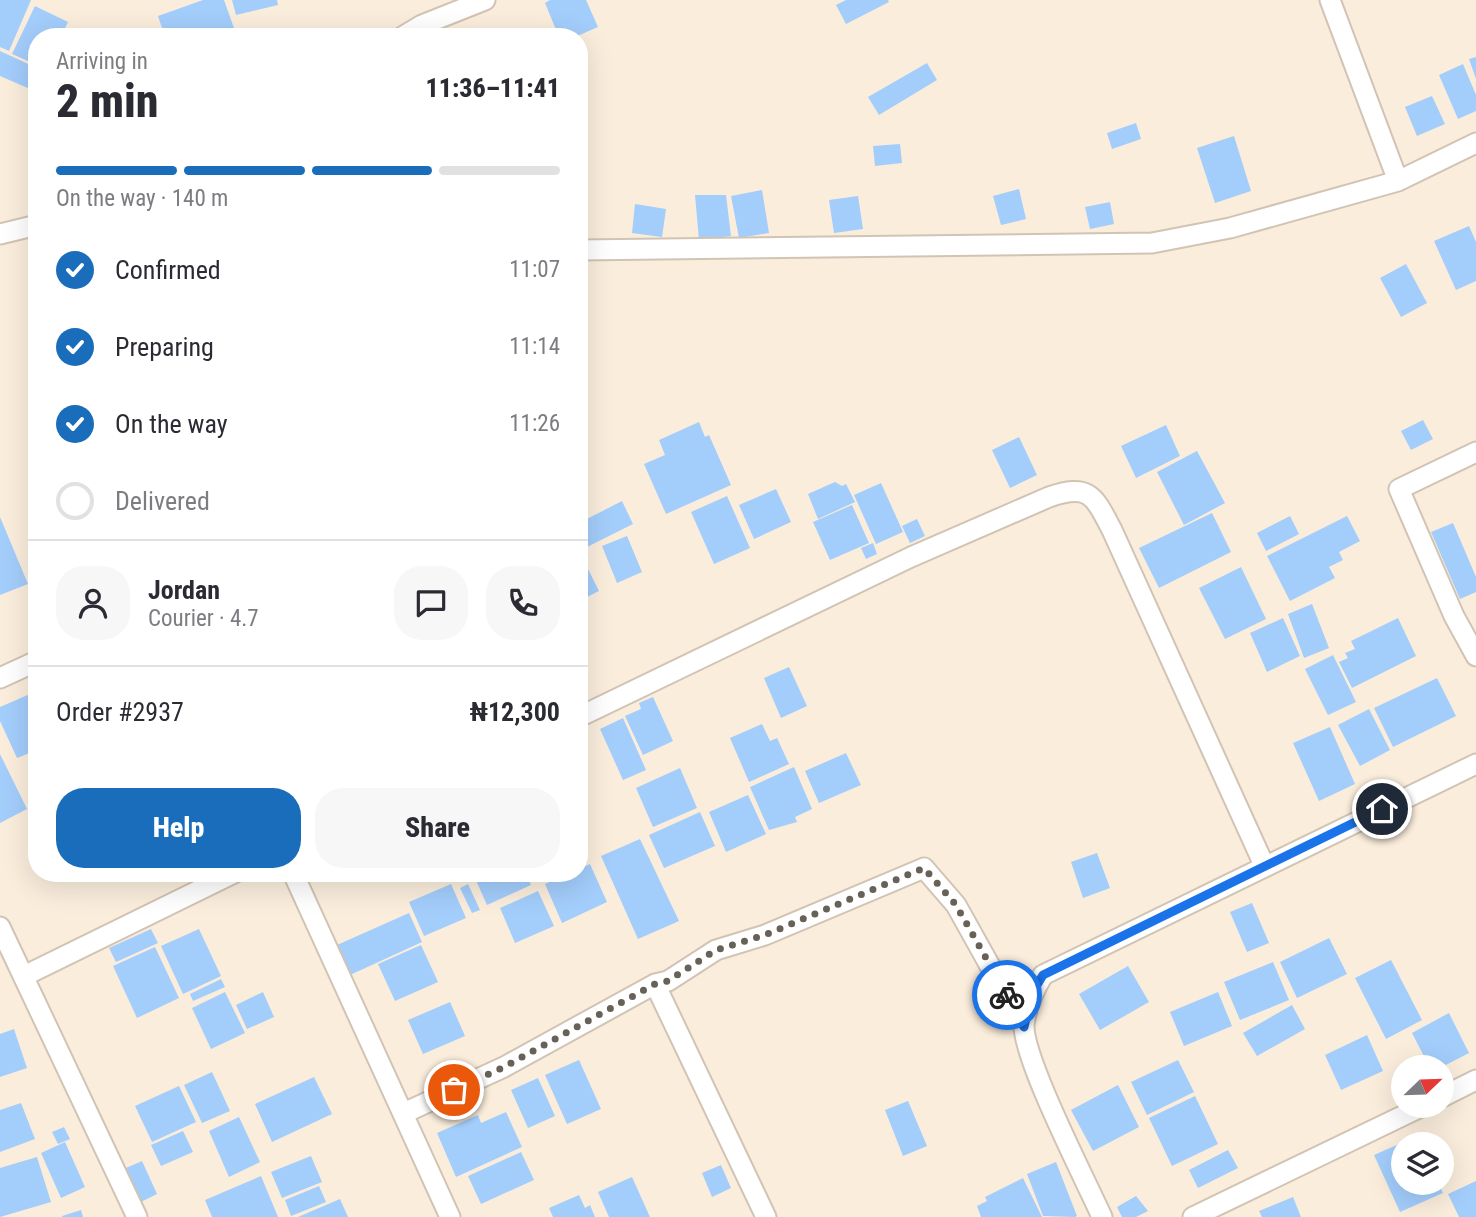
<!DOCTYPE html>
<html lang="en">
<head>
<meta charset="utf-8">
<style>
	:root { --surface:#fff; --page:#f7f7f7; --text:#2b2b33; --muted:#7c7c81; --line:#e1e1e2; --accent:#196dbb }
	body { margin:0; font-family:"Roboto Condensed",sans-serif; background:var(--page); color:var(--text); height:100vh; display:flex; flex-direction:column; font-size:26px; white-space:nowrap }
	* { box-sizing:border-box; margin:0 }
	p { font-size:23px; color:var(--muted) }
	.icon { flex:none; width:38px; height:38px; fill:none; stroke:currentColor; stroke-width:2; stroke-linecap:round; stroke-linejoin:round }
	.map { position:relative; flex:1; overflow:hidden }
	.drawer { position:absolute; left:28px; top:28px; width:560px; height:854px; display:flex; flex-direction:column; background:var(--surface); border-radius:28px; box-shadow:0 7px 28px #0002 }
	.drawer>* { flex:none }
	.needle { width:46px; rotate:67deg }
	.fabs { position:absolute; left:1391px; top:1055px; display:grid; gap:14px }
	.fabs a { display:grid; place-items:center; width:63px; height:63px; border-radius:50%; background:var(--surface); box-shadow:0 7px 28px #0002; font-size:35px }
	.pin { position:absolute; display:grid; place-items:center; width:60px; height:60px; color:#fff; margin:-30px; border:4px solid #fff; border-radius:50%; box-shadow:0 2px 7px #0007 }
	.courier { position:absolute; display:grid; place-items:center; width:70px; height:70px; margin:-35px; border:5px solid #1a73e8; border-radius:50%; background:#fff; color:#222; box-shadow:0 2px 9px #0007 }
	.head em { font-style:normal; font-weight:800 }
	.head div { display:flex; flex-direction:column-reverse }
	.head { display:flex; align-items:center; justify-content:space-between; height:119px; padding:0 28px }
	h1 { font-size:46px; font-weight:800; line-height:52px }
	.bar { display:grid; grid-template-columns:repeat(4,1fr); gap:10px 7px; align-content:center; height:84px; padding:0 28px }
	.bar i { height:9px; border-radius:5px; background:var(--line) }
	.bar .current { background:var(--accent) }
	.bar p { grid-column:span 4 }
	.line { display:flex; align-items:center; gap:18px; padding:0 28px; border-top:2px solid var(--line) }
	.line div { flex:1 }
	.round { display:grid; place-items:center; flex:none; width:74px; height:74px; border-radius:28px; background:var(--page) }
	ol { padding:0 28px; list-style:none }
	li { display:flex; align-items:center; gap:21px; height:77px }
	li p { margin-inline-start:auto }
	li .icon { padding:7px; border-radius:50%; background:var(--accent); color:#fff; stroke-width:4 }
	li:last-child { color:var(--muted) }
	li i { width:38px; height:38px; border:4px solid var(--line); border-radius:50% }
	.button { display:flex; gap:14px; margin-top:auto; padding:14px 28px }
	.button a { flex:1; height:80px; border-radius:28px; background:var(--accent); color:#fff; font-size:28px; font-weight:800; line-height:80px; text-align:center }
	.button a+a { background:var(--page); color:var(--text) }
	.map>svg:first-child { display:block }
	.building { fill:#a3cdfb }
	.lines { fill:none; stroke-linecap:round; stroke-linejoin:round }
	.street-casing { stroke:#d1c4b4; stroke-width:23 }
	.street { stroke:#fff; stroke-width:19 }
	.done { stroke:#686157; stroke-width:7; stroke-dasharray:0 12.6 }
	.route { stroke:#1a73e8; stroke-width:9 }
</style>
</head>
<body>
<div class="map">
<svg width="1476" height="1217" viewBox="0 0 1476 1217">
	<rect width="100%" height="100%" fill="#faeddc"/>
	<!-- building -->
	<path class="building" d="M0 0H31L9 51 0 47Z
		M203 0H224L234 28 209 37H165L158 16Z
		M232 0H277L278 5 236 15Z
		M550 0H586L598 27 575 37H559L545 3Z
		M846 0H888L889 2 846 24 836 5Z
		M35 6 68 22 61 37H37V65L12 54Z
		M0 51 37 68 30 89 0 76Z
		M1476 57V79L1469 59Z
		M927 63 937 80 879 115 868 97Z
		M1463 64 1476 95V111L1458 119 1439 75Z
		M1432 96 1445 124 1417 136 1405 107Z
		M1136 123 1141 139 1112 149 1107 133Z
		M1234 136 1251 191 1215 203 1197 148Z
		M900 144 902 163 875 166 873 146Z
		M1019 189 1026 219 1001 225 993 196Z
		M762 190 769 233 739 238 731 196Z
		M695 195H726L731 236 699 240Z
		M858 196 863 229 834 233 829 200Z
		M1110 202 1114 224 1090 229 1085 207Z
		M635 204 666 209 662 237 632 233Z
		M1469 226 1476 242V281L1456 290 1434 241Z
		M1406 264 1427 303 1401 317 1380 278Z
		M1423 420 1433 439 1411 450 1401 431Z
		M699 422 705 437 709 435 731 485 666 514 644 464 665 455 659 440Z
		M1166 425 1180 456 1136 478 1121 446Z
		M1019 437 1037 475 1010 488 992 450Z
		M1197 451 1225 503 1184 525 1157 472Z
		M835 482 842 486 846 484 855 502 818 519 808 494Z
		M881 483 903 532 876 544 854 495Z
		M776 489 791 522 754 539 739 505Z
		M727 496 750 548 714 564 691 512Z
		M622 501 633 524 579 551 599 591 579 601V523Z
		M852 505 869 543 830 560 813 522Z
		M1212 513 1231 552 1159 588 1139 548Z
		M1290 516 1299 534 1266 551 1257 533Z
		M1347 516 1360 541 1339 552 1343 560 1329 567 1335 578 1290 601 1267 556Z
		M0 517 28 584 0 595Z
		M917 519 925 536 910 543 902 526Z
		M1453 523 1476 577V592L1460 599 1431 532Z
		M627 536 642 572 617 583 602 546Z
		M873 543 877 554 866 559 861 548Z
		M1241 567 1266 619 1225 639 1199 588Z
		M1312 604 1329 648 1304 658 1288 614Z
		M1283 618 1300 656 1267 672 1250 633Z
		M1398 618 1416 656 1352 688 1339 662 1348 658 1345 653 1355 649 1351 641Z
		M1333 655 1356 702 1328 715 1305 669Z
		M789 667 807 706 781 718 764 678Z
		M1437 678 1456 716 1393 747 1374 708Z
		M37 691V750L17 758 0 721V707Z
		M653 697 673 741 643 755 625 716 641 709 639 703Z
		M1369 709 1390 750 1360 766 1338 725Z
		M623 718 646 770 623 780 600 729Z
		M762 724 770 741 777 738 789 764 749 782 730 738Z
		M1330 727 1355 784 1319 801 1293 743Z
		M846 753 861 785 819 803 805 771Z
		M0 754 27 809 0 823Z
		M794 767 812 809 795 817 797 822 769 830 750 787Z
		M680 768 697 808 653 827 636 788Z
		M748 795 766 834 726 852 709 812Z
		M700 812 715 846 664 868 649 835Z
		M640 839 679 921 638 939 601 856Z
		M1097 853 1110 888 1083 898 1071 862Z
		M590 864 607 902 562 923 545 884 570 873H579V869Z
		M480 873H526L531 885 487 905 474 876Z
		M451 884 466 918 424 936 409 902Z
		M468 884 480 910 472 913 460 888Z
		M538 891 554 926 515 943 500 908Z
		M1252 903 1269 943 1247 952 1230 912Z
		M409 913 422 942 350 975 337 945Z
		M151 929 158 943 116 962 109 948Z
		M199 929 221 976 183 994 161 946Z
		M1329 938 1347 974 1297 998 1280 962Z
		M421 945 438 982 395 1001 378 964Z
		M155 947 179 998 137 1018 113 966Z
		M1391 960 1422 1020 1386 1039 1355 978Z
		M1273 962 1289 1000 1240 1020 1224 982Z
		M1128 966 1149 1002 1100 1030 1079 994Z
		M221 979 225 987 193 1001 190 994Z
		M225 992 245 1033 211 1049 192 1008Z
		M263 992 274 1017 247 1029 236 1005Z
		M1218 992 1232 1026 1184 1046 1170 1012Z
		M450 1002 465 1036 423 1054 408 1020Z
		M1292 1005 1305 1029 1257 1056 1243 1033Z
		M1449 1013 1469 1053 1440 1068H1430L1412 1033Z
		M14 1029 27 1068 0 1077V1034Z
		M1367 1035 1383 1071 1341 1090 1325 1055Z
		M579 1060 601 1109 567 1124 545 1075Z
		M1178 1060 1194 1092 1147 1115 1131 1082Z
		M212 1072 230 1111 202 1123 184 1085Z
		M314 1077 332 1114 272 1142 255 1104Z
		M538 1078 555 1116 528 1128 511 1090Z
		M1118 1085 1139 1127 1093 1151 1071 1110Z
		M179 1086 196 1122 152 1142 135 1106Z
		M1195 1096 1218 1144 1172 1166 1149 1118Z
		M908 1101 927 1146 903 1156 885 1110Z
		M21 1103 35 1139 0 1152V1110Z
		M506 1112 522 1147 456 1177 437 1133 478 1115 481 1123Z
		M239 1117 260 1162 229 1177 209 1131Z
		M64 1127 70 1139 58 1144 52 1132Z
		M183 1131 193 1152 161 1166 151 1145Z
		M1417 1136 1421 1144H1404V1183H1438L1443 1193 1400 1212 1374 1155Z
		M65 1142 85 1187 61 1198 41 1153Z
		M1228 1150 1238 1168 1198 1188 1189 1170Z
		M521 1152 534 1180 481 1204 468 1176Z
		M311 1156 322 1182 282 1198 271 1172Z
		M37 1157 51 1202 0 1217V1168Z
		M142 1161 157 1194 141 1202 126 1168Z
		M1056 1162 1077 1216 1075 1217 1043 1216 1027 1174Z
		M721 1165 731 1188 712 1197 702 1173Z
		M261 1176 278 1217H212L205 1200Z
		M632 1177 650 1217H609L598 1192Z
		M1023 1178 1042 1217H981L977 1206 987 1201 985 1197Z
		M1476 1181V1217H1459L1448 1194Z
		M319 1186 326 1202 291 1216 285 1200Z
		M579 1195 585 1208 590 1205 595 1217H553L549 1208Z
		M1136 1196 1148 1211 1136 1217H1122L1117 1207Z
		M1293 1197 1301 1217H1262L1259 1211Z
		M340 1199 348 1217H298Z
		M81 1210 83 1217H62V1216Z"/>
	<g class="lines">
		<defs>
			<path id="street" d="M1330 0 1398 181
				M402 37 422 25 485 0
				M0 234 37 225
				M579 250 1152 243 1230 228 1398 181 1476 143
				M1476 452 1399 489 1454 616 1476 656
				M0 678 37 661
				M579 717 911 557 1049 497C1090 483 1094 496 1112 530L1264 865
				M293 873 450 1217
				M0 927 137 1217
				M24 976 234 873
				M655 984 766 1217
				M1442 1097 1476 1080
				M404 1113 504 1067 655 984 668 981 716 950 765 935 924 868 956 905 1024 1027
				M1102 1217C1085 1179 1023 1059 1024 1025 1026 1006 1034 990 1043 975L1476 764
				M1193 1217 1423 1106"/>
		</defs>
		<!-- street casing -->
		<use href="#street" class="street-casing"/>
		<!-- street -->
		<use href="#street" class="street"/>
	</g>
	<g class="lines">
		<!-- done -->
		<path class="done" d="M454 1090 504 1067 655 984 668 981 716 950 765 935 924 868 956 905 1007 995"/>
		<!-- route -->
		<path class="route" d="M1007 995 1024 1027 1031 995 1043 975 1382 809"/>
	</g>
</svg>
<div class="fabs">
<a><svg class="needle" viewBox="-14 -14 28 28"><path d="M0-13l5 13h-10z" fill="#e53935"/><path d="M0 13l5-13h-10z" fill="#7c7c81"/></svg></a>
<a><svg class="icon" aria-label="layers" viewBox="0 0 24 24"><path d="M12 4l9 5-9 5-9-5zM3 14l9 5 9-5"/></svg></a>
</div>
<div class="pin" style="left:454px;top:1090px;background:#ea580c"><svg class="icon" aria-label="bag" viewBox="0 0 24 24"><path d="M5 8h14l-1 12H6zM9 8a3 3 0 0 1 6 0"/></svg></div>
<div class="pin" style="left:1382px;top:809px;background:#1f2937"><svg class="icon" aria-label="home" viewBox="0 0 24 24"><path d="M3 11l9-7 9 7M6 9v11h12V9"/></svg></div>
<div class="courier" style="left:1007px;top:995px"><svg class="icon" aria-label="bike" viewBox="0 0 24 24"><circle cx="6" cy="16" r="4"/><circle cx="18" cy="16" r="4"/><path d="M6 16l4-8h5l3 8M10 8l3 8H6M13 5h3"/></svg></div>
<section class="drawer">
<div class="head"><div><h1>2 min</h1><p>Arriving in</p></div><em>11:36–11:41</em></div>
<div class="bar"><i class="current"></i><i class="current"></i><i class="current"></i><i></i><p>On the way · 140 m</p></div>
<ol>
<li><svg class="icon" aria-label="check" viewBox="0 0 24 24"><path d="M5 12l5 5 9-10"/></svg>Confirmed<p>11:07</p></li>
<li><svg class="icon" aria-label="check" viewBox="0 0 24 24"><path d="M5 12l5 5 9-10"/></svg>Preparing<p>11:14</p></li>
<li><svg class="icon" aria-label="check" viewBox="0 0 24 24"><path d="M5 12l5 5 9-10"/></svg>On the way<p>11:26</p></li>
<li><i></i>Delivered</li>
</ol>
<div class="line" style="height:126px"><a class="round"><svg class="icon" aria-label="person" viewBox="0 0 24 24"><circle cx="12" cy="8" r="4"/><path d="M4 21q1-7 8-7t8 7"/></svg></a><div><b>Jordan</b><p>Courier · 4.7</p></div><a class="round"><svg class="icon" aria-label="chat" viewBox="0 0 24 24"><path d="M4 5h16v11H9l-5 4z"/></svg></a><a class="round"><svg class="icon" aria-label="phone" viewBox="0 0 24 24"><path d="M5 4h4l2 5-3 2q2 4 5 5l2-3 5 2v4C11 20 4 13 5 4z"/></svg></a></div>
<div class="line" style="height:91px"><div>Order #2937</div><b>₦12,300</b></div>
<div class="button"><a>Help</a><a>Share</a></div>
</section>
</div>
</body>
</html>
